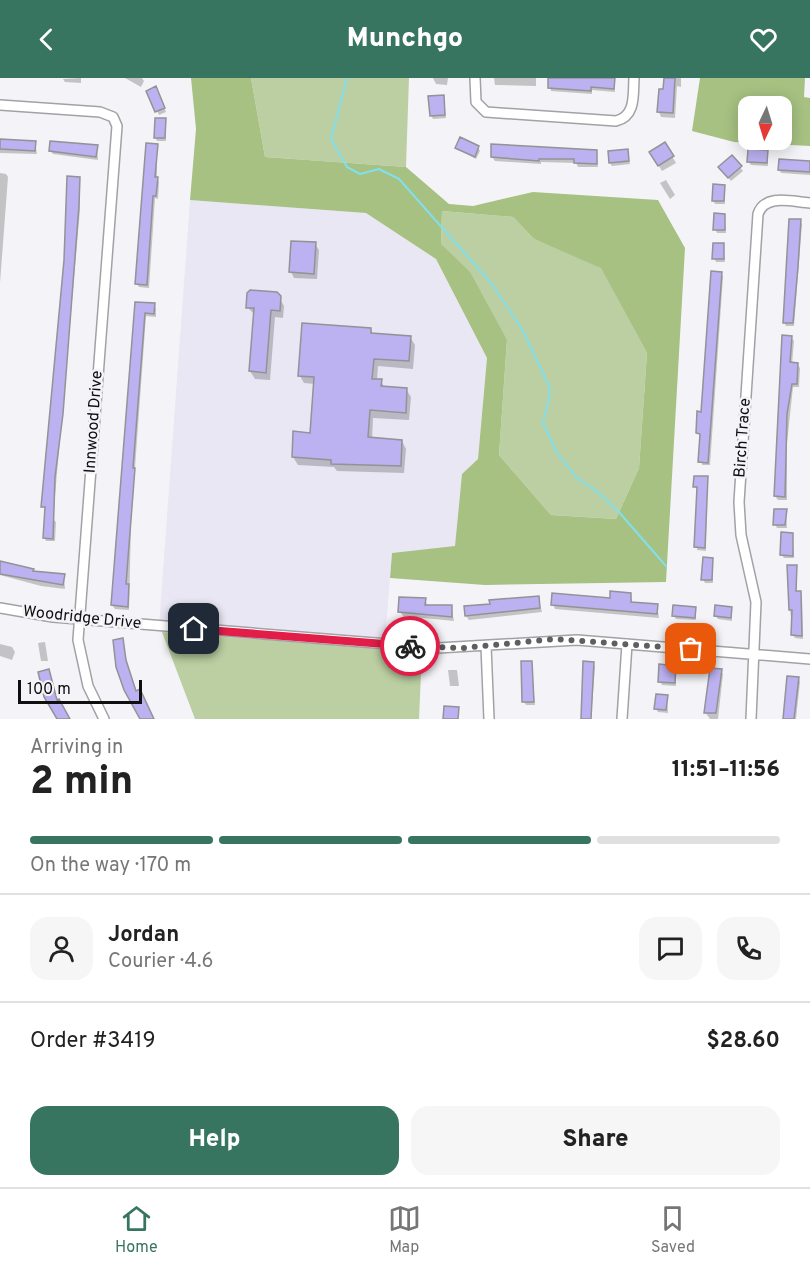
<!DOCTYPE html>
<html lang="en">
<head>
<meta charset="utf-8">
<style>
	:root { --surface:#fff; --page:#f6f6f6; --text:#222; --muted:#767676; --line:#e0e0e0; --accent:#387560 }
	body { margin:0; font-family:Overpass,sans-serif; background:var(--page); color:var(--text); height:100vh; display:flex; flex-direction:column; font-size:22px; white-space:nowrap }
	* { box-sizing:border-box; margin:0 }
	p { font-size:20px; color:var(--muted) }
	.icon { flex:none; width:33px; height:33px; fill:none; stroke:currentColor; stroke-width:2; stroke-linecap:round; stroke-linejoin:round }
	.map { position:relative; height:641px; overflow:hidden }
	.sheet { display:flex; flex-direction:column; background:var(--surface); flex:1 }
	.sheet>* { flex:none }
	.needle { width:39px; rotate:184deg }
	.tools { position:absolute; left:738px; top:18px; display:grid; gap:12px }
	.tools a { display:grid; place-items:center; width:54px; height:54px; border-radius:12px; background:var(--surface); box-shadow:0 3px 15px #0003; font-size:30px }
	.scale { position:absolute; left:18px; bottom:15px; width:124px; box-sizing:border-box; padding-left:6px; border:3px solid #0f0f10; border-top:0; font-size:16px; line-height:21px; white-space:nowrap; color:#0f0f10; -webkit-text-stroke:4px #f4f4f8; paint-order:stroke }
	.pin { position:absolute; display:grid; place-items:center; width:51px; height:51px; color:#fff; margin:-26px; border-radius:12px; box-shadow:0 3px 9px #0006 }
	.courier { position:absolute; display:grid; place-items:center; width:60px; height:60px; margin:-30px; border:4px solid #e11d48; border-radius:50%; background:#fff; color:#222; box-shadow:0 2px 8px #0007 }
	.summary em { font-style:normal; font-weight:800 }
	.summary div { display:flex; flex-direction:column-reverse }
	.summary { display:flex; align-items:center; justify-content:space-between; height:102px; padding:0 30px }
	h1 { font-size:39px; font-weight:800; line-height:45px }
	.bar { display:grid; grid-template-columns:repeat(4,1fr); gap:9px 6px; align-content:center; height:72px; padding:0 30px }
	.bar i { height:8px; border-radius:4px; background:var(--line) }
	.bar .current { background:var(--accent) }
	.bar p { grid-column:span 4 }
	.line { display:flex; align-items:center; gap:15px; padding:0 30px; border-top:2px solid var(--line) }
	.line div { flex:1 }
	.round { display:grid; place-items:center; flex:none; width:63px; height:63px; border-radius:18px; background:var(--page) }
	.button { display:flex; gap:12px; margin-top:auto; padding:12px 30px }
	.button a { flex:1; height:69px; border-radius:18px; background:var(--accent); color:#fff; font-size:24px; font-weight:800; line-height:69px; text-align:center }
	.button a+a { background:var(--page); color:var(--text) }
	header { display:flex; justify-content:space-between; align-items:center; height:78px; padding:0 30px; background:var(--accent); color:#fff; font-size:27px; font-weight:800 }
	.menu { display:flex; justify-content:space-around; align-items:center; height:84px; border-top:2px solid var(--line); background:var(--surface); font-size:16px; color:var(--muted) }
	.menu a { display:grid; justify-items:center; gap:3px }
	.menu .current { color:var(--accent) }
	.map>svg:first-child { display:block }
	.built { fill:#e9e7f3 }
	.green { fill:#bbcfa2 }
	.forest { fill:#a6c182; fill-rule:evenodd }
	.shadow { fill:#0003 }
	.lines { fill:none; stroke-linecap:round; stroke-linejoin:round }
	.stream { stroke:#82dfec; stroke-width:2 }
	.building { fill:#bcb1f1; stroke:#939296; stroke-width:1.5 }
	.minor-casing { stroke:#a2a1a5; stroke-width:12 }
	.minor { stroke:#fff; stroke-width:9 }
	.done { stroke:#5f5f61; stroke-width:6; stroke-dasharray:0 10.8 }
	.route { stroke:#e11d48; stroke-width:8 }
	.labels { text-anchor:middle; dominant-baseline:central; stroke-width:5; stroke-linejoin:round; paint-order:stroke }
	.street-label { font-size:16px; fill:#0f0f10; stroke:#f4f4f8 }
</style>
</head>
<body>
<header><svg class="icon" aria-label="back" viewBox="0 0 24 24"><path d="M15 5l-7 7 7 7"/></svg>Munchgo<svg class="icon" aria-label="heart" viewBox="0 0 24 24"><path d="M12 20l-8-8c-3-5 5-10 8-4 3-6 11-1 8 4z"/></svg></header>
<div class="map">
<svg width="810" height="641" viewBox="0 0 810 641">
	<rect width="100%" height="100%" fill="#f4f4f8"/>
	<!-- built -->
	<path class="built" d="M190 122 366 135 436 181 487 280 478 381 462 396 455 469 392 475 385 562 159 548Z"/>
	<!-- green -->
	<path class="green" d="M251 0H409L406 89 265 79Z
		M442 133 513 139 534 161 601 189 647 275 639 390 616 441 551 437 499 377 507 262 441 166Z
		M162 554 422 574 419 641H195Z"/>
	<!-- forest -->
	<path class="forest" d="M191 0H251L265 79 406 89 449 126 473 128 533 114 658 122 685 170 666 504 485 507 390 500 392 475 455 468 462 396 478 381 487 280 436 181 366 135 190 122 196 51ZM442 133 513 139 534 161 601 190 647 275 639 390 616 441 551 437 499 377 507 262 470 194 441 166Z
		M700 0H805L804 19 810 20V68L734 64 692 53ZM782 28V62H748V28Z"/>
	<!-- shadow -->
	<path class="shadow" d="M81 0V5L65 4 63 1Z
		M125 0H142L144 3 141 9Z
		M433 0H448L447 7 436 6Z
		M494 0H536V8L495 7Z
		M550 0H614L615 14 592 12V16L551 13Z
		M665 0H681V9L677 8 675 40 661 39 659 34Z
		M148 13 157 14 166 34 159 37Z
		M443 18 446 40 433 41 431 37Z
		M165 42 166 63H157L155 59Z
		M0 62 35 64 37 76 0 75Z
		M665 66 676 85 662 93 651 75Z
		M157 68V100L159 104 158 121 155 120 149 210 139 209 137 206Z
		M97 69 98 82 53 76 51 73Z
		M478 69 480 73 476 81 456 70Z
		M596 73 598 89H578L576 85 541 84V86L495 83 492 79Z
		M627 73 630 86 612 88 610 85Z
		M767 74 768 88 751 87 749 84Z
		M732 79 743 93 731 103 722 92Z
		M810 84V97L781 95 779 91Z
		M0 95 6 96 8 99 0 205Z
		M79 100 80 132 53 441 56 444 55 463H46L44 459 46 432 42 428Z
		M666 102 675 117 670 121 660 105Z
		M724 108 725 126H715L713 122Z
		M724 137 726 155H717L715 151Z
		M800 143 802 146 794 248H786L784 244Z
		M315 166 319 172 317 201 294 200 291 194Z
		M723 167 725 184H716L714 180Z
		M721 195 723 199 710 387H702L699 335H702Z
		M279 219 284 228 283 240 275 239 270 302 255 301 250 293 255 237 247 229Z
		M137 225 154 227 156 230V239L146 238 131 445 129 532 115 531 112 527Z
		M371 252 374 257 410 259 415 267 413 291 378 288 377 302 381 303 385 310 406 311 411 319 409 342 373 340 372 361 402 363 406 371 404 395 337 393 334 389 298 387 293 379 312 356 315 306 304 305 300 298Z
		M791 259 794 263 792 286H797L800 290 799 309H793L787 365V422H778L775 418Z
		M707 400 706 473 697 472 698 412 695 409Z
		M786 433 787 450H777L775 446Z
		M792 456 794 480H784L782 477Z
		M712 481 713 505H705L703 501Z
		M0 484 34 494 64 498 65 511 41 508 0 497Z
		M796 489 797 514 802 518 803 561 795 560 793 557 790 531Z
		M630 516 633 525 657 527 659 540 555 531 553 526 611 522Z
		M538 519 542 534 469 542 466 538V530Z
		M425 522 428 528H451L454 543 403 538 400 533Z
		M695 530 696 542 676 541 674 538Z
		M731 530 732 543 718 541 716 538Z
		M45 564 48 583H41L38 565Z
		M0 566 12 569 15 574 12 582 0 578Z
		M584 584 593 585 595 589 591 641H582Z
		M531 585 535 627H526L524 624Z
		M675 589 676 608 662 607 660 603Z
		M448 592H457L459 608H450Z
		M721 593 723 596 718 641H710L705 634Z
		M788 600H798L800 604 796 641H785Z
		M667 618 668 635 658 634 656 631Z"/>
	<g class="lines">
		<!-- stream -->
		<path class="stream" d="M347 0 331 61 347 89 360 96 379 91 399 101 492 206 523 253 549 308 550 317 543 345 557 375 577 400 594 411 618 433 666 488"/>
	</g>
	<!-- building -->
	<path class="building" d="M548 0H615L614 11 591 9V13L548 10Z
		M664 0H675L673 35 657 34 659 11H663Z
		M156 8 165 30 155 34 146 13Z
		M444 17 445 37 430 38 428 18Z
		M155 40H166L165 60H154Z
		M460 59 479 68 475 79 455 70Z
		M0 61 36 63 35 73 0 71Z
		M50 63 98 67 96 79 49 73Z
		M665 64 674 78 658 88 649 74Z
		M146 65 158 66 155 99H158L156 118H153L147 207 135 206Z
		M491 66 597 72V86L574 85V81H539V83L491 79Z
		M628 71 629 83 609 85 608 73Z
		M748 71 768 72 767 85 747 84Z
		M732 77 742 88 728 100 718 89Z
		M779 81 810 83V94L778 92Z
		M67 98 80 99 79 127 63 336 55 399 53 461 43 460 45 429H41L64 182Z
		M713 106 725 107 724 123H712Z
		M714 135 725 136V152H713Z
		M789 141H801L798 189 793 245H783Z
		M291 163 316 164 314 196 289 194Z
		M713 165H724V181H712Z
		M711 193 722 194 708 385 698 384 700 356 696 355 697 333 701 334Z
		M250 212 277 214 281 218 280 233 271 232 266 295 249 293 254 230H246L247 215Z
		M135 224 155 225 154 236 145 235 133 390H135L126 506H129L128 529 111 527Z
		M302 245 371 250V255L411 258 409 283 374 281 372 301H382L381 308 407 310 406 335 370 332 368 359 402 362 401 388 331 386V382L292 379 293 353 310 355 314 299 298 298Z
		M782 257 792 258 790 284 798 285 797 306H792L787 336 785 419 774 418Z
		M694 398H708L705 470 694 469 697 409H693Z
		M774 431H787L785 447H773Z
		M781 454 793 455V478L780 477Z
		M703 479 713 480 712 502H701Z
		M0 483 34 491 33 493 65 496 63 507 0 496Z
		M787 487H797L796 513H801L802 558 791 557 792 532H789Z
		M610 513 631 515V524L658 526 657 536 551 527 552 515 610 520Z
		M539 518 540 530 465 538 464 528 490 526 489 522Z
		M399 519 426 520 425 527H452V539L398 534Z
		M673 527 696 529 695 540 672 538Z
		M715 527 732 529 731 540 714 538Z
		M123 560 126 582 136 613 140 611 154 641H140L124 612 116 589 113 562Z
		M521 583H532L534 624H522Z
		M583 583 594 584 591 641H581Z
		M659 586 676 588 675 605 658 604Z
		M710 590 722 591 716 635H704Z
		M49 591 57 622 59 621 70 641H57L44 619 38 594Z
		M787 598 799 599 794 641H783Z
		M656 616 668 617 666 632 654 631Z
		M444 628 459 629 458 641H443Z"/>
	<g class="lines">
		<defs>
			<path id="minor" d="M475 0 476 24 486 34 616 43C636 38 633 17 634 0
				M0 27 100 34 113 39 117 48 78 562 88 608 104 641
				M0 530 53 539 438 570 577 562 810 581
				M486 568 489 641
				M622 641 627 566
				M751 641 756 524 741 457 739 424 758 136C765 115 793 124 810 125"/>
		</defs>
		<!-- minor casing -->
		<use href="#minor" class="minor-casing"/>
		<!-- minor -->
		<use href="#minor" class="minor"/>
	</g>
	<g class="lines">
		<!-- done -->
		<path class="done" d="M410 568 463 570 555 561 691 571"/>
		<!-- route -->
		<path class="route" d="M194 551 410 568"/>
	</g>
	<g class="labels">
		<!-- street labels -->
		<g class="street-label">
			<text transform="translate(94 344) rotate(-86)">Innwood Drive</text>
			<text transform="translate(743 360) rotate(-86)">Birch Trace</text>
			<text transform="translate(82 540) rotate(6)">Woodridge Drive</text>
		</g>
	</g>
</svg>
<div class="tools">
<a><svg class="needle" viewBox="-14 -14 28 28"><path d="M0-13l5 13h-10z" fill="#e53935"/><path d="M0 13l5-13h-10z" fill="#767676"/></svg></a>
</div>
<div class="scale">100 m</div>
<div class="pin" style="left:691px;top:571px;background:#ea580c"><svg class="icon" aria-label="bag" viewBox="0 0 24 24"><path d="M5 8h14l-1 12H6zM9 8a3 3 0 0 1 6 0"/></svg></div>
<div class="pin" style="left:194px;top:551px;background:#1f2937"><svg class="icon" aria-label="home" viewBox="0 0 24 24"><path d="M3 11l9-7 9 7M6 9v11h12V9"/></svg></div>
<div class="courier" style="left:410px;top:568px"><svg class="icon" aria-label="bike" viewBox="0 0 24 24"><circle cx="6" cy="16" r="4"/><circle cx="18" cy="16" r="4"/><path d="M6 16l4-8h5l3 8M10 8l3 8H6M13 5h3"/></svg></div>
</div>
<section class="sheet">
<div class="summary"><div><h1>2 min</h1><p>Arriving in</p></div><em>11:51–11:56</em></div>
<div class="bar"><i class="current"></i><i class="current"></i><i class="current"></i><i></i><p>On the way · 170 m</p></div>
<div class="line" style="height:108px"><a class="round"><svg class="icon" aria-label="person" viewBox="0 0 24 24"><circle cx="12" cy="8" r="4"/><path d="M4 21q1-7 8-7t8 7"/></svg></a><div><b>Jordan</b><p>Courier · 4.6</p></div><a class="round"><svg class="icon" aria-label="chat" viewBox="0 0 24 24"><path d="M4 5h16v11H9l-5 4z"/></svg></a><a class="round"><svg class="icon" aria-label="phone" viewBox="0 0 24 24"><path d="M5 4h4l2 5-3 2q2 4 5 5l2-3 5 2v4C11 20 4 13 5 4z"/></svg></a></div>
<div class="line" style="height:78px"><div>Order #3419</div><b>$28.60</b></div>
<div class="button"><a>Help</a><a>Share</a></div>
</section>
<nav class="menu">
<a class="current"><svg class="icon" aria-label="home" viewBox="0 0 24 24"><path d="M3 11l9-7 9 7M6 9v11h12V9"/></svg>Home</a>
<a><svg class="icon" aria-label="map" viewBox="0 0 24 24"><path d="M3 6l6-2 6 2 6-2v14l-6 2-6-2-6 2zM9 4v14M15 6v14"/></svg>Map</a>
<a><svg class="icon" aria-label="saved" viewBox="0 0 24 24"><path d="M7 4h10v16l-5-4-5 4z"/></svg>Saved</a>
</nav>
</body>
</html>
